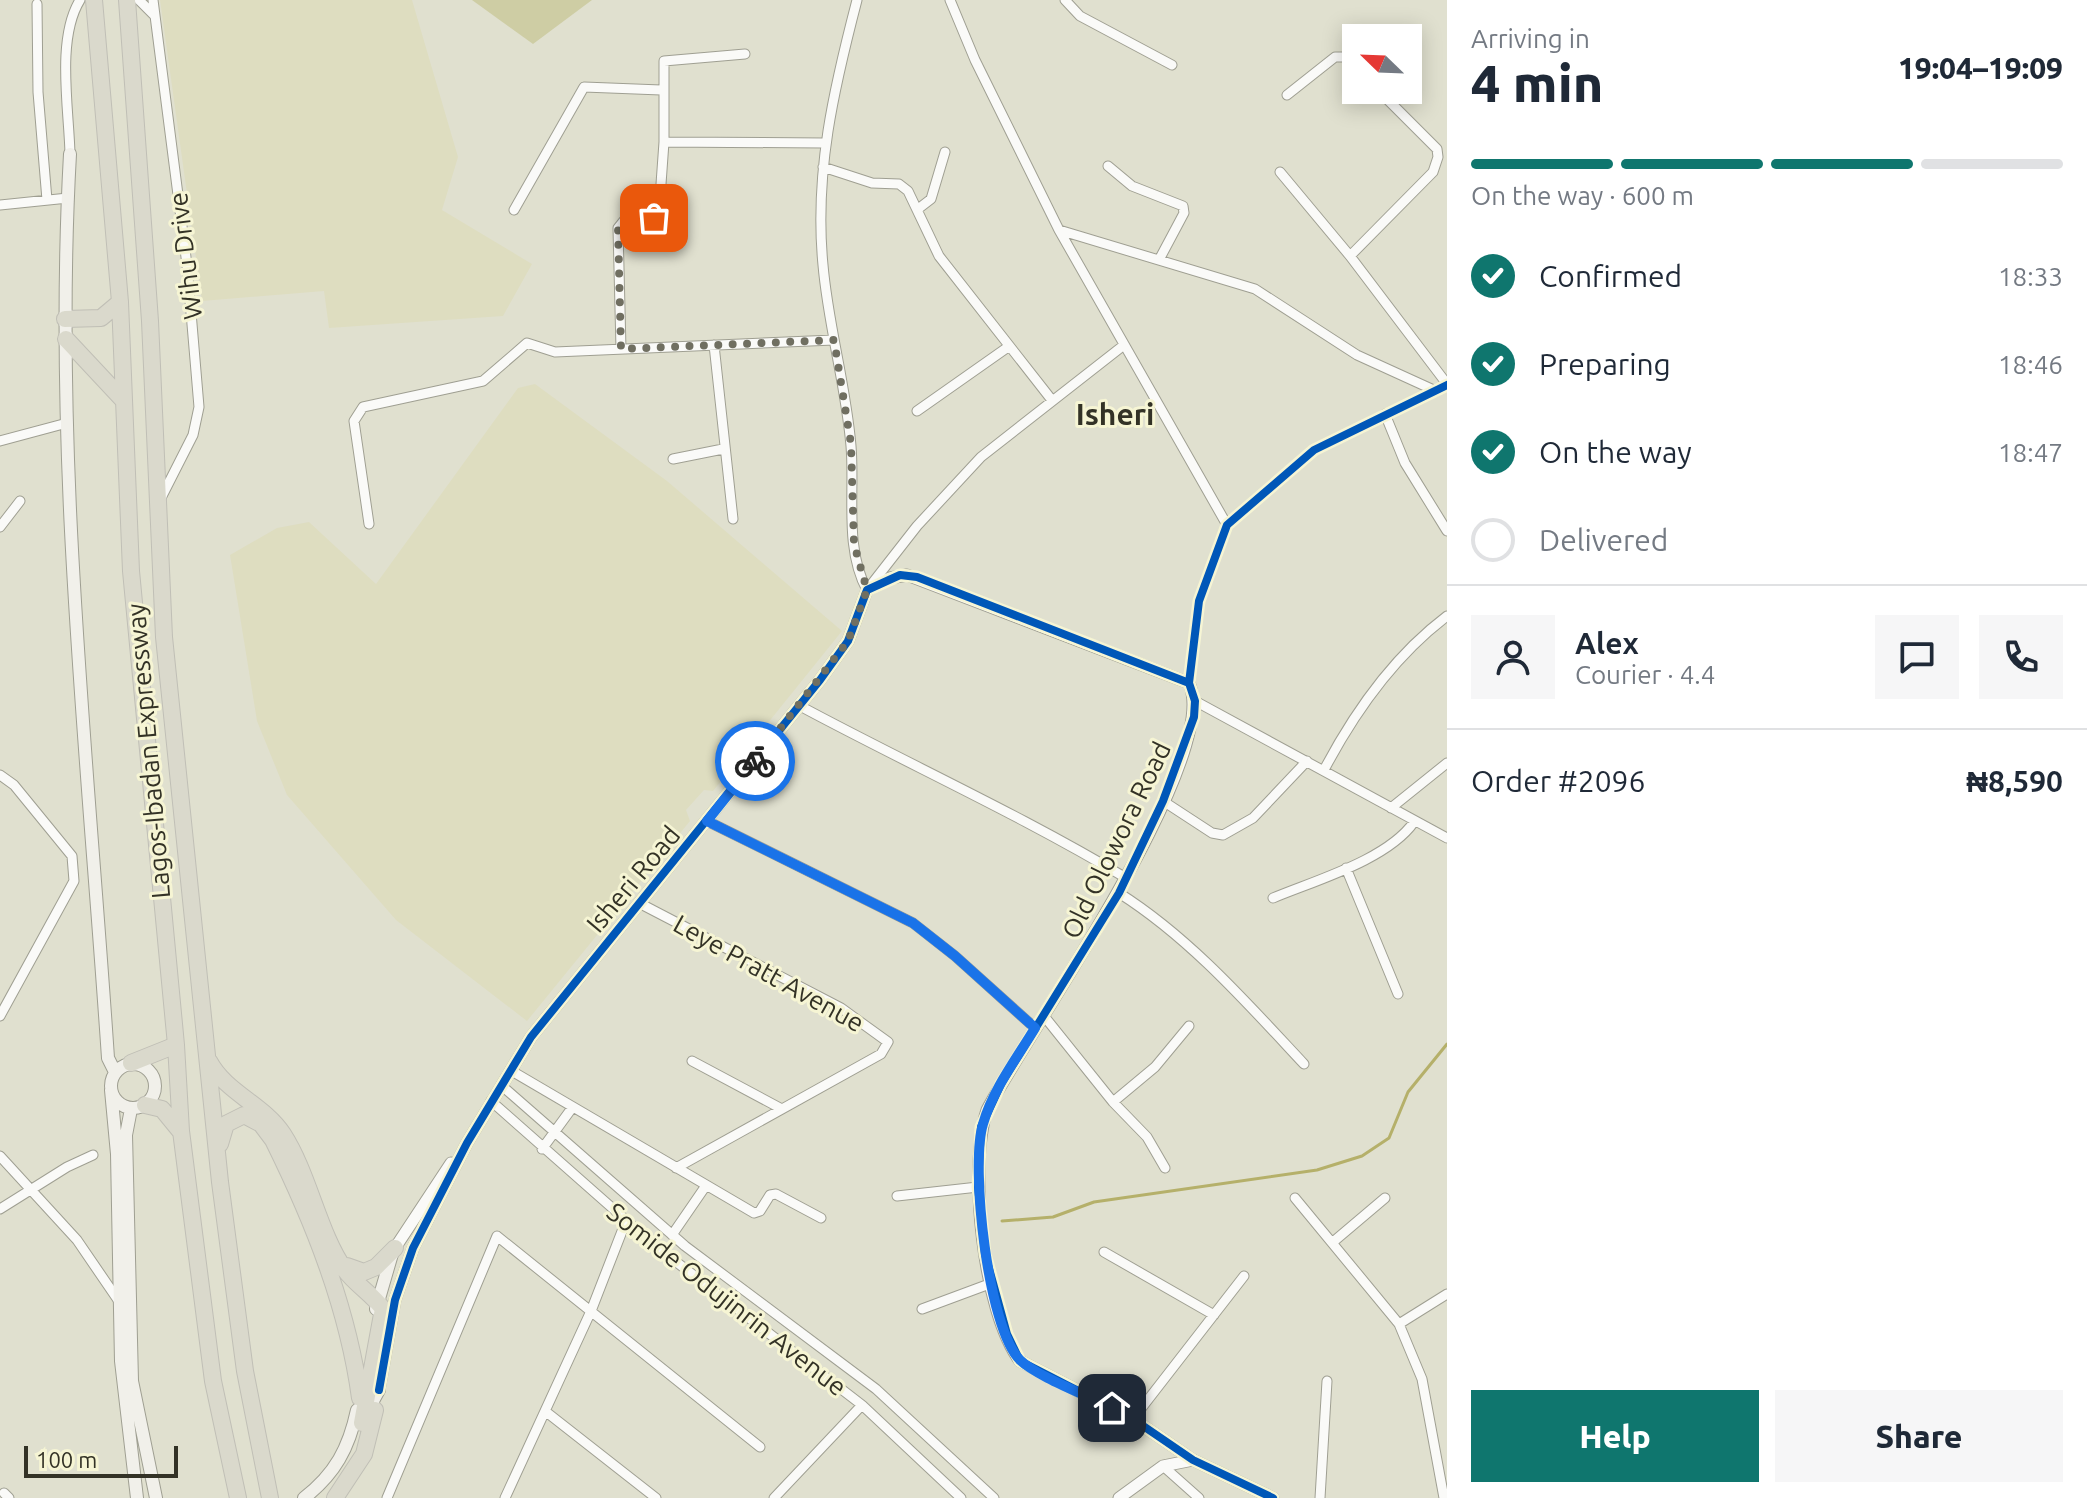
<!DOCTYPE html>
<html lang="en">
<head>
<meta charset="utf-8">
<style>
	:root { --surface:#fff; --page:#f6f6f7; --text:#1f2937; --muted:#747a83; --line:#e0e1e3; --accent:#0f766e }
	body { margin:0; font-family:Ubuntu,sans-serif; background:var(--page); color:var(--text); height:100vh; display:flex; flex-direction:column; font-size:30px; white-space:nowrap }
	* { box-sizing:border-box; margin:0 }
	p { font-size:26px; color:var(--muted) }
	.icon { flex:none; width:44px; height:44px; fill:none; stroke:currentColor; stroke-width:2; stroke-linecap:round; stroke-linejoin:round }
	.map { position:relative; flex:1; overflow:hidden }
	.drawer { display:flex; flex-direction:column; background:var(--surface); width:640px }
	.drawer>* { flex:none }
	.needle { width:52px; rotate:293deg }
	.controls { position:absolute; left:1342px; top:24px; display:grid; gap:16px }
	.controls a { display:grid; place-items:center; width:80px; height:80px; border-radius:0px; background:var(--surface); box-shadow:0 4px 20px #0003; font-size:40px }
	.scale { position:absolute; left:24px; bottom:20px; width:154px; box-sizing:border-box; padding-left:8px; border:4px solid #333226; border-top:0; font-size:22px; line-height:28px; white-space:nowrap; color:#333226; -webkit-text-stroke:6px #f6f5d4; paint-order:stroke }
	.pin { position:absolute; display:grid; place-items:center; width:68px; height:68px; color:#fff; margin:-34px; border-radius:16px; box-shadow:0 4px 12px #0006 }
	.courier { position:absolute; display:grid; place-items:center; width:80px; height:80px; margin:-40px; border:6px solid #1a73e8; border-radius:50%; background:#fff; color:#222; box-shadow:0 2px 10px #0007 }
	.head em { font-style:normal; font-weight:800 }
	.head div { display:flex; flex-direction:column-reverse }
	.head { display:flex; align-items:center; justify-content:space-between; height:136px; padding:0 24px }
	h1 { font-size:52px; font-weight:800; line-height:60px }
	.bar { display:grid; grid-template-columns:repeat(4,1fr); gap:12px 8px; align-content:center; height:96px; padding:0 24px }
	.bar i { height:10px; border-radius:6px; background:var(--line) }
	.bar .active { background:var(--accent) }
	.bar p { grid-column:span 4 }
	.line { display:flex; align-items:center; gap:20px; padding:0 24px; border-top:2px solid var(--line) }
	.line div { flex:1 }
	.round { display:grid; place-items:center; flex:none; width:84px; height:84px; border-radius:0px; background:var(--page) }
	ol { padding:0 24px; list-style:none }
	li { display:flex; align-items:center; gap:24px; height:88px }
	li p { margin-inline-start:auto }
	li .icon { padding:8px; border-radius:50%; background:var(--accent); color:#fff; stroke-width:4 }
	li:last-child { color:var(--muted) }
	li i { width:44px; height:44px; border:4px solid var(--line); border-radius:50% }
	.action { display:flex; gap:16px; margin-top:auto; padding:16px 24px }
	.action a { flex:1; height:92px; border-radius:0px; background:var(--accent); color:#fff; font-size:32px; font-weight:800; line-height:92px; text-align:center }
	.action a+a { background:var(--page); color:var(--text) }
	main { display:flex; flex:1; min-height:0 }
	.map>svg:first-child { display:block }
	.built { fill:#deddc0 }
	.green { fill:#cecda4 }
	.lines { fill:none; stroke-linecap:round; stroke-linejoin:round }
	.stream { stroke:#b5b06a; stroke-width:3 }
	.minor-casing { stroke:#9f9f92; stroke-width:11 }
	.tertiary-casing { stroke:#9f9f92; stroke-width:13 }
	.secondary-casing { stroke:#9f9f92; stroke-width:14 }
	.motorway-casing { stroke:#c0bfb6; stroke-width:18 }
	.minor { stroke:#fafaf8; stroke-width:9 }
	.tertiary { stroke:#fafaf8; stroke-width:11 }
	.secondary { stroke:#f1f0ea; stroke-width:12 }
	.motorway { stroke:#dad9cc; stroke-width:16 }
	.cycleway-casing { stroke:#f6f5d4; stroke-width:13 }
	.cycleway { stroke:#0057b8; stroke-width:8 }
	.done { stroke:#706f61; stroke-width:8; stroke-dasharray:0 14.4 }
	.route { stroke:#1a73e8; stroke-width:10 }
	.labels { text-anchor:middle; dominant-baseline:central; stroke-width:6; stroke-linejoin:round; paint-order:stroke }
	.street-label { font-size:26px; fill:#333226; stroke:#f6f5d4 }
	.quarter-label { font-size:30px; font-weight:bold; fill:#333226; stroke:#f6f5d4 }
</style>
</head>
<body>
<main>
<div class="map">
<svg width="1447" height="1498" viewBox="0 0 1447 1498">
	<rect width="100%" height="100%" fill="#e0e0cf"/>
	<!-- built -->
	<path class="built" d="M160 0H412L458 157 442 210 532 264 503 316 329 328 324 291 202 301Z
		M535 384 667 481 842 631 713 791 704 790 686 810 690 821 527 1021 396 920 287 795 257 721 230 555 277 528 309 522 376 584 518 388Z"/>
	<!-- green -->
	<path class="green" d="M472 0H592L533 44Z"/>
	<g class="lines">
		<!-- stream -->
		<path class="stream" d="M1002 1221 1053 1217 1094 1202 1317 1170 1362 1156 1389 1138 1408 1092 1447 1044"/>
		<defs>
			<path id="minor" d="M139 0 154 15
				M153 0 187 265 199 407 193 435 161 498
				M857 0C834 88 814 173 823 265 828 325 846 385 851 446 855 492 844 548 867 590L917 526 981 457 1124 345
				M950 0 975 60 1059 230 1227 525
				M1065 0 1080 16 1172 65
				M37 4 38 92 47 200
				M1287 95 1335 57H1345L1356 68
				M664 142 824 143
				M70 154C69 109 56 39 80 0
				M1108 166 1132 186 1183 206 1184 213 1160 258
				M823 167 872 183 899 184 908 191 939 256 1051 399
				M1280 172 1350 256 1447 384
				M0 205 68 198
				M918 209 931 199 945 152
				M514 210 584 87 661 90
				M1059 230 1255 289 1357 355 1436 391
				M1350 256 1433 172 1438 157 1437 149 1378 90
				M714 345 733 519
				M621 349 618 228 626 218H654L659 212 664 142V61L745 54
				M917 411 1008 347
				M1385 414 1405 463 1447 531
				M0 441 67 423
				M673 459 723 449
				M369 524 354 421 363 407 483 381 527 343 555 352 834 340
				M0 527 20 501
				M1189 683 1199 601 1227 525 1314 450 1447 385
				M1195 701 1447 838
				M800 706C908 764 1021 815 1126 878
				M1324 770C1355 711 1394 656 1447 616
				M0 775 14 785 72 856 74 881 0 1016
				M1163 801 1212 833 1223 835 1253 818 1307 761
				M1391 808 1447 763
				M707 821 913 923 955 956 1035 1028
				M1346 868 1398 994
				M1119 893C1190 938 1247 1003 1304 1064
				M1273 898C1316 880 1387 860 1414 822
				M639 903 841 1008 888 1042 881 1054 676 1168
				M1044 1016 1113 1102 1147 1137 1165 1168
				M692 1061 780 1108
				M510 1070 754 1213 760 1211 770 1195 776 1194 821 1218
				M501 1085 685 1246 876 1389 994 1498
				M491 1101 653 1244 862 1405 961 1498
				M1113 1102 1155 1067 1189 1026
				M542 1149 572 1108
				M0 1156 77 1240 118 1300
				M897 1196 978 1187
				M1295 1198 1399 1324 1422 1379 1444 1498
				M0 1209 67 1167 93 1155
				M672 1235 705 1187
				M1333 1242 1385 1198
				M1104 1252 1214 1315
				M922 1309 992 1283
				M1399 1324 1447 1294
				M545 1411 656 1498
				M1133 1419 1244 1276
				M1163 1466 1199 1498
				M4 1493 9 1498
				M387 1498 497 1236 760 1447
				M505 1498 591 1311 626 1221
				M774 1498 862 1405
				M1320 1498 1327 1381"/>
			<path id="tertiary" d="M395 1248 451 1163
				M379 1390 395 1300 413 1248 467 1143 531 1037 820 680 848 641 867 590 890 578 907 575 1189 683C1223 757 1027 1033 987 1110 968 1167 983 1312 1020 1361L1133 1419 1193 1460 1273 1498
				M1119 1498 1163 1466 1193 1460"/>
			<path id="secondary" d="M70 154C53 455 88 758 108 1058L115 1072
				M111 1086a22 22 0 1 1 44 0a22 22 0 1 1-44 0Z
				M111 1090 117 1154 121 1361 137 1498
				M131 1109 126 1135 132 1381 156 1498
				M376 1309 392 1254
				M367 1412 379 1390
				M304 1498C335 1474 349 1448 357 1410"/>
			<path id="motorway" d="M94 0 120 302 131 571 176 1045 181 1131 213 1381 238 1498
				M127 0 150 321 164 637 220 1182 245 1371 270 1498
				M65 319 101 318 120 302
				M66 339 124 401
				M209 1061C226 1093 263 1104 283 1134 309 1174 319 1234 345 1270 355 1284 372 1294 383 1309L362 1423
				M131 1063 176 1045
				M145 1105 162 1109 180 1131
				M220 1144 226 1124 244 1115 261 1124 273 1140C313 1221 348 1308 360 1398
				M347 1266 364 1272 376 1267 395 1248
				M335 1498 364 1454 375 1410"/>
		</defs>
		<!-- minor casing -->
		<use href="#minor" class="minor-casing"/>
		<!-- tertiary casing -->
		<use href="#tertiary" class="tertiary-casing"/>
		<!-- secondary casing -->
		<use href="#secondary" class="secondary-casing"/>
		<!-- motorway casing -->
		<use href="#motorway" class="motorway-casing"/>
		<!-- minor -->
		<use href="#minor" class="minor"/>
		<!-- tertiary -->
		<use href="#tertiary" class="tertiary"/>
		<!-- secondary -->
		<use href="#secondary" class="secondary"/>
		<!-- motorway -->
		<use href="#motorway" class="motorway"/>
		<defs>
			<path id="cycleway" d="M379 1390 395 1300 413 1248 467 1143 531 1037 820 680 848 641 867 590 900 575 917 577 1189 683
				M1273 1498 1193 1460 1133 1419 1020 1361 1007 1334 985 1254 978 1187 981 1127 1001 1084 1119 893 1163 801 1194 717 1195 701 1189 683 1199 601 1227 525 1314 450 1447 385"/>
		</defs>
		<!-- cycleway casing -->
		<use href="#cycleway" class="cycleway-casing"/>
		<!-- cycleway -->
		<use href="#cycleway" class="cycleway"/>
	</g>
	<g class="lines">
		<!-- done -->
		<path class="done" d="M654 218H626L618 228 621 349 834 340 851 444 854 544 867 590 848 641 755 761"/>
		<!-- route -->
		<path class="route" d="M755 761 707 821 913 923 955 956 1035 1028C1017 1058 993 1089 983 1124 970 1166 988 1329 1020 1360 1036 1376 1089 1396 1112 1408"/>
	</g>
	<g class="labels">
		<!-- street labels -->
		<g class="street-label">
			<text transform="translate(185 256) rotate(-97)">Wihu Drive</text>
			<text transform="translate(148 751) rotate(-95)">Lagos-Ibadan Expressway</text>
			<text transform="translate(1116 840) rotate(-64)">Old Olowora Road</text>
			<text transform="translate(633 879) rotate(-50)">Isheri Road</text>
			<text transform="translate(769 973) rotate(29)">Leye Pratt Avenue</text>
			<text transform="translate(727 1299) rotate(38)">Somide Odujinrin Avenue</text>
		</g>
		<!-- quarter labels -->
		<g class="quarter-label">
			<text x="1115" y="414">Isheri</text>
		</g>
	</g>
</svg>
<div class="controls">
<a><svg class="needle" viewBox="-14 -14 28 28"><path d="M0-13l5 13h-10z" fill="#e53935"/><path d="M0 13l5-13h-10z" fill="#747a83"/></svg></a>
</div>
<div class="scale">100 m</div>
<div class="pin" style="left:654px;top:218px;background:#ea580c"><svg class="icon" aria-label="bag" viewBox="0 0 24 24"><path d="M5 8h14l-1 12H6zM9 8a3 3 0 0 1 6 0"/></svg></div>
<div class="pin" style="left:1112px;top:1408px;background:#1f2937"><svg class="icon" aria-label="home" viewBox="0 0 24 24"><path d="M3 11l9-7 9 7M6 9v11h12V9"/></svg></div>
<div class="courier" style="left:755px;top:761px"><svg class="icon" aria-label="bike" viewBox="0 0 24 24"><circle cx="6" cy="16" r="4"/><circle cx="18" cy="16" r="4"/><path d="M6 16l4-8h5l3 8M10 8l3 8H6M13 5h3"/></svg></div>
</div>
<section class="drawer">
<div class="head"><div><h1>4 min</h1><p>Arriving in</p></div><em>19:04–19:09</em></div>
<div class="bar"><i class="active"></i><i class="active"></i><i class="active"></i><i></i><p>On the way · 600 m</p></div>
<ol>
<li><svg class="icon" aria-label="check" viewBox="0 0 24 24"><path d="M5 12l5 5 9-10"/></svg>Confirmed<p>18:33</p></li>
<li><svg class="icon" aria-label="check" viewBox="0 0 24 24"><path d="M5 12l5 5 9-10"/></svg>Preparing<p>18:46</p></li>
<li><svg class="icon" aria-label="check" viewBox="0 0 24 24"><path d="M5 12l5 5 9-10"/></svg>On the way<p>18:47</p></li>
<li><i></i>Delivered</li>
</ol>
<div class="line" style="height:144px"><a class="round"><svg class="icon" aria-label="person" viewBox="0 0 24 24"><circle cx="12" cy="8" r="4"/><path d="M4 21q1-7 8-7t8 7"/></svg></a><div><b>Alex</b><p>Courier · 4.4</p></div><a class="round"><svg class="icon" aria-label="chat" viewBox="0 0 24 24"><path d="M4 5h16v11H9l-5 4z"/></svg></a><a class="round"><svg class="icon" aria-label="phone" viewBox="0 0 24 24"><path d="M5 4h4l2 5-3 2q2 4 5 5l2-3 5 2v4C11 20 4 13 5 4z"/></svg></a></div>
<div class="line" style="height:104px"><div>Order #2096</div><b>₦8,590</b></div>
<div class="action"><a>Help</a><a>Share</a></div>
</section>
</main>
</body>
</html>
